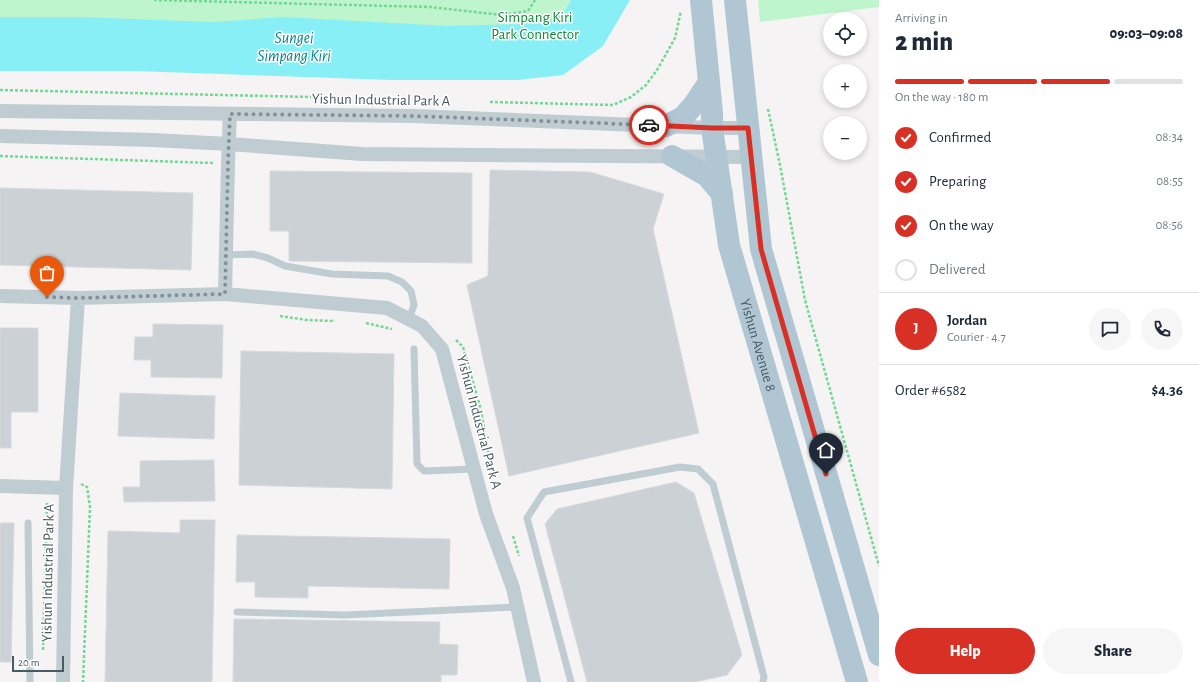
<!DOCTYPE html>
<html lang="en">
<head>
<meta charset="utf-8">
<style>
	:root { --surface:#fff; --page:#f6f6f7; --text:#1f2937; --muted:#747a83; --line:#e0e1e3; --accent:#d93025 }
	body { margin:0; font-family:"Alegreya Sans",sans-serif; background:var(--page); color:var(--text); height:100vh; display:flex; flex-direction:column; font-size:15px; white-space:nowrap }
	* { box-sizing:border-box; margin:0 }
	p { font-size:13px; color:var(--muted) }
	.icon { flex:none; width:22px; height:22px; fill:none; stroke:currentColor; stroke-width:2; stroke-linecap:round; stroke-linejoin:round }
	.map { position:relative; flex:1; overflow:hidden }
	.side { display:flex; flex-direction:column; background:var(--surface); width:320px }
	.side>* { flex:none }
	.controls { position:absolute; left:823px; top:12px; display:grid; gap:8px }
	.controls a { display:grid; place-items:center; width:44px; height:44px; border-radius:50%; background:var(--surface); box-shadow:0 2px 6px #0003; font-size:20px }
	.scale { position:absolute; left:12px; bottom:10px; width:52px; box-sizing:border-box; padding-left:4px; border:2px solid #485a63; border-top:0; font-size:11px; line-height:14px; white-space:nowrap; color:#485a63; -webkit-text-stroke:3px #fff; paint-order:stroke }
	.pin { position:absolute; display:grid; place-items:center; width:34px; height:34px; color:#fff; margin:-41px -17px; border-radius:50% 50% 50% 0; rotate:-45deg; box-shadow:0 0 4px #0007 }
	.pin .icon { rotate:45deg }
	.courier { position:absolute; display:grid; place-items:center; width:40px; height:40px; margin:-20px; border:3px solid #d93025; border-radius:50%; background:#fff; color:#222; box-shadow:0 1px 5px #0007 }
	.summary em { font-style:normal; font-weight:800 }
	.summary div { display:flex; flex-direction:column-reverse }
	.summary { display:flex; align-items:center; justify-content:space-between; height:68px; padding:0 16px }
	h1 { font-size:26px; font-weight:800; line-height:30px }
	.bar { display:grid; grid-template-columns:repeat(4,1fr); gap:6px 4px; align-content:center; height:48px; padding:0 16px }
	.bar i { height:5px; border-radius:3px; background:var(--line) }
	.bar .active { background:var(--accent) }
	.bar p { grid-column:span 4 }
	.line { display:flex; align-items:center; gap:10px; padding:0 16px; border-top:1px solid var(--line) }
	.line div { flex:1 }
	.round { display:grid; place-items:center; flex:none; width:42px; height:42px; border-radius:21px; background:var(--page) }
	ol { padding:0 16px; list-style:none }
	li { display:flex; align-items:center; gap:12px; height:44px }
	li p { margin-inline-start:auto }
	li .icon { padding:4px; border-radius:50%; background:var(--accent); color:#fff; stroke-width:4 }
	li:last-child { color:var(--muted) }
	li i { width:22px; height:22px; border:2px solid var(--line); border-radius:50% }
	.button { display:flex; gap:8px; margin-top:auto; padding:8px 16px }
	.button a { flex:1; height:46px; border-radius:24px; background:var(--accent); color:#fff; font-size:16px; font-weight:800; line-height:46px; text-align:center }
	.button a+a { background:var(--page); color:var(--text) }
	main { display:flex; flex:1; min-height:0 }
	.map>svg:first-child { display:block }
	.green { fill:#bff5cc }
	.water { fill:#88eff6 }
	.building { fill:#ccd1d5; stroke:#d6dade }
	.lines { fill:none; stroke-linecap:round; stroke-linejoin:round }
	.path { stroke:#73d796; stroke-width:2.5; stroke-dasharray:3 2; stroke-linecap:butt }
	.service { stroke:#bfcdd3; stroke-width:7 }
	.minor { stroke:#bfcdd3; stroke-width:14 }
	.primary { stroke:#b0c7d3; stroke-width:22 }
	.done { stroke:#859095; stroke-width:4; stroke-dasharray:0 7.2 }
	.route { stroke:#d93025; stroke-width:5 }
	.labels { text-anchor:middle; dominant-baseline:central; stroke-width:3; stroke-linejoin:round; paint-order:stroke }
	.park-label { font-size:15px; fill:#0e8939; stroke:#fff }
	.street-label { font-size:15px; fill:#485a63; stroke:#fff }
	.water-label { font-size:16px; font-style:italic; fill:#05828a; stroke:#fff }
</style>
</head>
<body>
<main>
<div class="map">
<svg width="879" height="682" viewBox="0 0 879 682">
	<rect width="100%" height="100%" fill="#f5f3f3"/>
	<!-- green -->
	<path class="green" d="M0 0H598L554 52 0 38Z
		M758 0H879V7L760 22Z"/>
	<!-- water -->
	<path class="water" d="M571 0H630L603 46 563 75 517 80H392L135 71H0V17H80L213 22 284 17 448 26 524 24 545 23 563 14Z"/>
	<!-- building -->
	<path class="building" d="M490 170 590 172 664 194 653 229 699 433 509 476 467 285 488 276Z
		M270 171 472 173V263L289 261V231H270Z
		M0 188 193 193 191 270 0 265Z
		M153 324 223 325 222 378 151 377V360H134L135 337H153Z
		M0 328H38V412H11V448H0Z
		M241 351 394 354 392 489 239 485Z
		M120 393 215 396 214 439 118 436Z
		M214 460 215 501 124 502 123 487H140V461Z
		M676 482 694 493 742 655 727 675 695 682H587L545 524 557 509Z
		M180 520H215L212 682H105L108 531 180 533Z
		M0 523H14L11 662H0Z
		M237 535 450 539 449 589 308 586V598L255 597V582H236Z
		M234 619 440 622 439 644 458 645 457 675H441V682H233Z"/>
	<g class="lines">
		<!-- path -->
		<path class="path" d="M154 0 430 7 502 15 528 11 535 0
			M0 90 311 97
			M490 102 613 105 631 97 646 85 657 70 675 38 681 11
			M768 109 780 165 805 300 879 566
			M0 156 214 163
			M280 316 307 320 335 321
			M366 323 392 329
			M456 340 463 347 481 410 489 457
			M81 484 87 487 90 507 83 682
			M513 536 519 556
			M43 650 47 503"/>
		<!-- service -->
		<path class="service" d="M226 255 253 254 268 258 285 266 332 274 388 276 402 282 411 291 414 305 409 319
			M414 349 417 464 424 471 474 469
			M28 523 30 682
			M237 612 345 615 517 607
			M571 682 527 518 544 492 680 467 698 469 713 484 764 677 763 682"/>
		<!-- minor -->
		<path class="minor" d="M0 111 414 116 712 128H748
			M0 136 153 140 229 144 362 154 751 157
			M225 294 228 163 230 114
			M0 296 78 298 225 294 387 308 422 326 442 349 486 514 513 588 534 682
			M0 486 66 488
			M63 682 66 488 78 298"/>
		<!-- primary -->
		<g class="primary">
			<path id="s1" d="M701 0 712 113V128L729 245 857 682"/>
			<path d="M735 0 761 249 879 655"/>
			<path d="M666 126 683 117 693 106 709 82"/>
			<path d="M672 156 707 176 722 194"/>
		</g>
	</g>
	<g class="lines">
		<!-- done -->
		<path class="done" d="M47 297 78 298 225 294 228 163 230 114 414 116 649 125"/>
		<!-- route -->
		<path class="route" d="M649 125 712 128H748L761 249 826 474"/>
	</g>
	<g class="labels">
		<!-- park labels -->
		<g class="park-label">
			<text x="535" y="17">Simpang Kiri<tspan x="535" dy="17">Park Connector</tspan></text>
		</g>
		<!-- street labels -->
		<g class="street-label">
			<text transform="translate(381 100) rotate(1)">Yishun Industrial Park A</text>
			<text stroke="none"><textPath href="#s1" startOffset="351">Yishun Avenue 8</textPath></text>
			<text transform="translate(479 422) rotate(75)">Yishun Industrial Park A</text>
			<text transform="translate(48 573) rotate(-89)">Yishun Industrial Park A</text>
		</g>
		<!-- water labels -->
		<g class="water-label">
			<text x="294" y="38">Sungei<tspan x="294" dy="18">Simpang Kiri</tspan></text>
		</g>
	</g>
</svg>
<div class="controls">
<a><svg class="icon" aria-label="locate" viewBox="0 0 24 24"><circle cx="12" cy="12" r="6"/><path d="M12 2v4M12 18v4M2 12h4M18 12h4"/></svg></a>
<a>+</a>
<a>−</a>
</div>
<div class="scale">20 m</div>
<div class="pin" style="left:47px;top:297px;background:#ea580c"><svg class="icon" aria-label="bag" viewBox="0 0 24 24"><path d="M5 8h14l-1 12H6zM9 8a3 3 0 0 1 6 0"/></svg></div>
<div class="pin" style="left:826px;top:474px;background:#1f2937"><svg class="icon" aria-label="home" viewBox="0 0 24 24"><path d="M3 11l9-7 9 7M6 9v11h12V9"/></svg></div>
<div class="courier" style="left:649px;top:125px"><svg class="icon" aria-label="car" viewBox="0 0 24 24"><path d="M5 17H2v-5l4-1 3-4h7l3 4 3 1v5h-3M9 17h6M6 11h13"/><circle cx="7" cy="17" r="2"/><circle cx="17" cy="17" r="2"/></svg></div>
</div>
<section class="side">
<div class="summary"><div><h1>2 min</h1><p>Arriving in</p></div><em>09:03–09:08</em></div>
<div class="bar"><i class="active"></i><i class="active"></i><i class="active"></i><i></i><p>On the way · 180 m</p></div>
<ol>
<li><svg class="icon" aria-label="check" viewBox="0 0 24 24"><path d="M5 12l5 5 9-10"/></svg>Confirmed<p>08:34</p></li>
<li><svg class="icon" aria-label="check" viewBox="0 0 24 24"><path d="M5 12l5 5 9-10"/></svg>Preparing<p>08:55</p></li>
<li><svg class="icon" aria-label="check" viewBox="0 0 24 24"><path d="M5 12l5 5 9-10"/></svg>On the way<p>08:56</p></li>
<li><i></i>Delivered</li>
</ol>
<div class="line" style="height:72px"><b class="round" style="background:var(--accent);color:#fff">J</b><div><b>Jordan</b><p>Courier · 4.7</p></div><a class="round"><svg class="icon" aria-label="chat" viewBox="0 0 24 24"><path d="M4 5h16v11H9l-5 4z"/></svg></a><a class="round"><svg class="icon" aria-label="phone" viewBox="0 0 24 24"><path d="M5 4h4l2 5-3 2q2 4 5 5l2-3 5 2v4C11 20 4 13 5 4z"/></svg></a></div>
<div class="line" style="height:52px"><div>Order #6582</div><b>$4.36</b></div>
<div class="button"><a>Help</a><a>Share</a></div>
</section>
</main>
</body>
</html>
